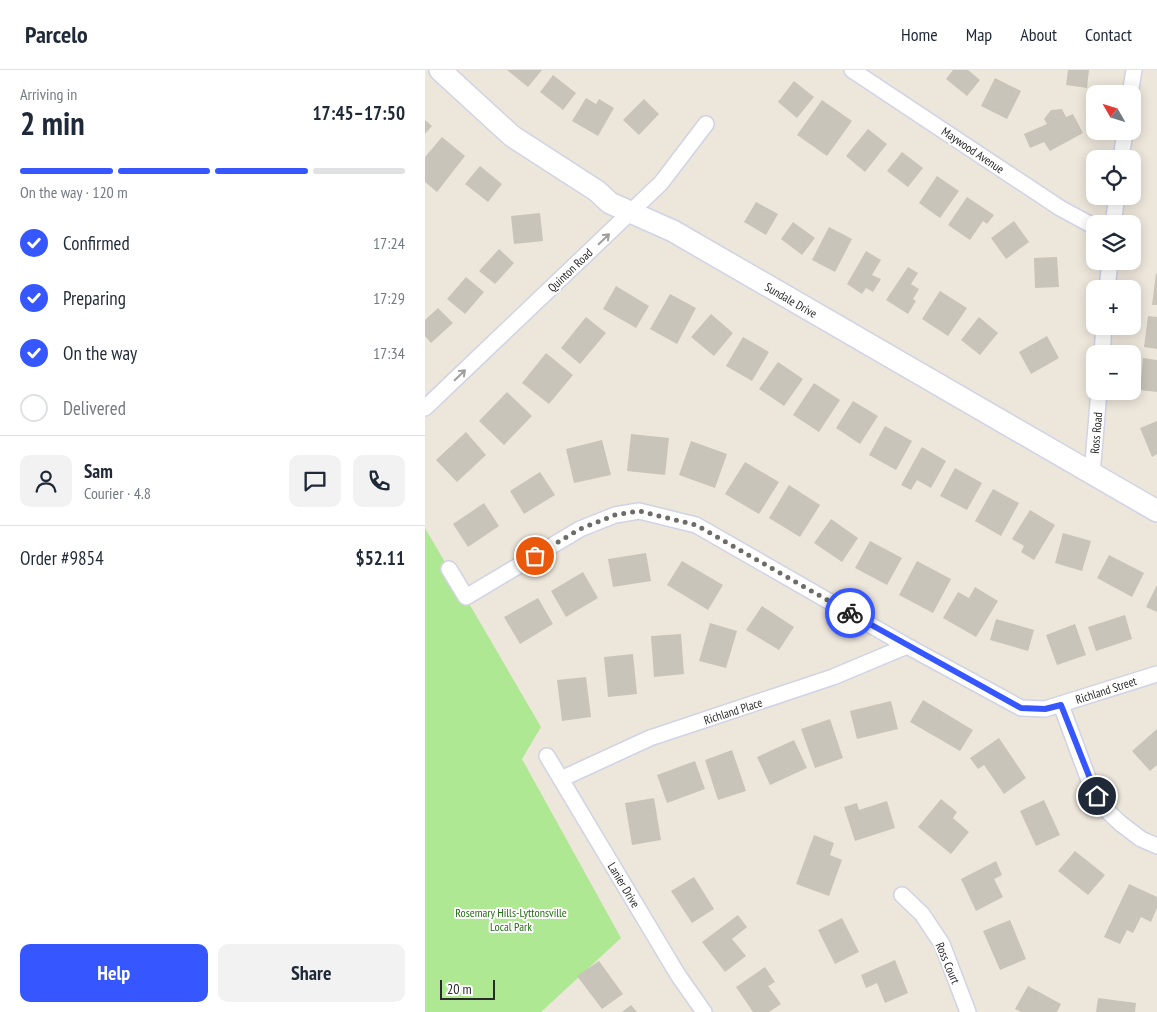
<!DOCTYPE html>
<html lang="en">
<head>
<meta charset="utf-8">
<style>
	:root { --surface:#fff; --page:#f2f2f3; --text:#1f2937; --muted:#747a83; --line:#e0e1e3; --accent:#3656ff }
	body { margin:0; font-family:"PT Sans Narrow",sans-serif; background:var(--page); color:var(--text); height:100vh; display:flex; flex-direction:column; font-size:19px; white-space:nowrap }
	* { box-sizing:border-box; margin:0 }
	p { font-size:16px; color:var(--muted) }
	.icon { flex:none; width:28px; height:28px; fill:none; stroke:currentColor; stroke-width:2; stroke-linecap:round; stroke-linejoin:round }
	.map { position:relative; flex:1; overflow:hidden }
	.sheet { display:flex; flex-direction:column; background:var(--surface); width:425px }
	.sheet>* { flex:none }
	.needle { width:32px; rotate:309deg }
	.buttons { position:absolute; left:661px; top:15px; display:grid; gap:10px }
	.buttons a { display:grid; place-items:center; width:55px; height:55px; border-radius:10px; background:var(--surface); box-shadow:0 2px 12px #0003; font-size:25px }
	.scale { position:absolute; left:15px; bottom:12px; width:55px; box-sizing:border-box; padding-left:5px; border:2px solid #2a2a2a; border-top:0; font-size:14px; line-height:18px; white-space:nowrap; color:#2a2a2a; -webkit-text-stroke:4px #fff; paint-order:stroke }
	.pin { position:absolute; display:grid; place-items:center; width:42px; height:42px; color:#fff; margin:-21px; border:2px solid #fff; border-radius:50%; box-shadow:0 1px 5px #0007 }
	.courier { position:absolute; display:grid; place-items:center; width:50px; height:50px; margin:-25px; border:4px solid #3656ff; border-radius:50%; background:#fff; color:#222; box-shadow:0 1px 6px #0007 }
	.overview em { font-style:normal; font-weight:700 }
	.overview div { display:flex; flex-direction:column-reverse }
	.overview { display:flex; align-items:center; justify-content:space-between; height:85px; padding:0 20px }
	h1 { font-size:32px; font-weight:700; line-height:38px }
	.bar { display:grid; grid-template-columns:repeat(4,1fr); gap:8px 5px; align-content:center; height:60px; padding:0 20px }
	.bar i { height:6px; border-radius:4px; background:var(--line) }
	.bar .active { background:var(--accent) }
	.bar p { grid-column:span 4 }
	.line { display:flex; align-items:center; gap:12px; padding:0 20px; border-top:1px solid var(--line) }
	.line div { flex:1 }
	.round { display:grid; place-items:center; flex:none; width:52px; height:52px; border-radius:10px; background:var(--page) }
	ol { padding:0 20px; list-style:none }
	li { display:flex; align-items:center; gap:15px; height:55px }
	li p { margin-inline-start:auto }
	li .icon { padding:5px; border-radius:50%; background:var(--accent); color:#fff; stroke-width:4 }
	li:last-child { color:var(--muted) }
	li i { width:28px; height:28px; border:2px solid var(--line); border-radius:50% }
	.button { display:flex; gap:10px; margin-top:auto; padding:10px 20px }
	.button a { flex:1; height:58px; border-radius:10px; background:var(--accent); color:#fff; font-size:20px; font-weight:700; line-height:58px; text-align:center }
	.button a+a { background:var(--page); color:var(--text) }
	header { display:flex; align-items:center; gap:30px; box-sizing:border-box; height:70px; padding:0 25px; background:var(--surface); border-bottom:1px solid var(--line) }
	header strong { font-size:24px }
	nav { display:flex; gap:28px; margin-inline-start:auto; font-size:18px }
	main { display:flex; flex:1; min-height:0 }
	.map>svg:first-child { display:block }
	.green { fill:#aee892 }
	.building { fill:#c8c4b9 }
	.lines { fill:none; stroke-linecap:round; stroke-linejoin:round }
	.street-casing { stroke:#d0d3e4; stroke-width:18 }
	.secondary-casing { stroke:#d0d3e4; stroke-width:24 }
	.street { stroke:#fff; stroke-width:15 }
	.secondary { stroke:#fff; stroke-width:21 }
	.oneway { stroke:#9f9f9f }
	.done { stroke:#6e6c68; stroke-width:5; stroke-dasharray:0 9 }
	.route { stroke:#3656ff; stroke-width:6 }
	.labels { text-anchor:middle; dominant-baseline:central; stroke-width:4; stroke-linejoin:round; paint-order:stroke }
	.street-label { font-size:12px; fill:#2a2a2a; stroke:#fff }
	.park-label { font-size:12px; fill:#246d14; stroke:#fff }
</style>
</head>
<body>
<header>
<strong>Parcelo</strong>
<nav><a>Home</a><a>Map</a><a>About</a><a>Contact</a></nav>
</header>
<main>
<section class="sheet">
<div class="overview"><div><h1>2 min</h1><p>Arriving in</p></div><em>17:45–17:50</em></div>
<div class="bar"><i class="active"></i><i class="active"></i><i class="active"></i><i></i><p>On the way · 120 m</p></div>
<ol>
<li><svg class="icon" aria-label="check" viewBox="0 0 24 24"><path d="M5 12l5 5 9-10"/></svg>Confirmed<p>17:24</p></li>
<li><svg class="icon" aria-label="check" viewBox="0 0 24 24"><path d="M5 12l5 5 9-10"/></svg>Preparing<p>17:29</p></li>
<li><svg class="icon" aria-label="check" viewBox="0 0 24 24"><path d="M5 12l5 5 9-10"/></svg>On the way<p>17:34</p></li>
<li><i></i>Delivered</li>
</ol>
<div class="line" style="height:90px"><a class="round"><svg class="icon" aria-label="person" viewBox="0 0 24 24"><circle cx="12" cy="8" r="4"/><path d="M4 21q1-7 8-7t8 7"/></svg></a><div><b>Sam</b><p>Courier · 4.8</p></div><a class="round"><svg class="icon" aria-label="chat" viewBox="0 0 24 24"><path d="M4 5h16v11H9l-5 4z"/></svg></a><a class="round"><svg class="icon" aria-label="phone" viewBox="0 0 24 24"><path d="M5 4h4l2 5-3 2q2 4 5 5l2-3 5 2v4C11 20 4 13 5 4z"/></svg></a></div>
<div class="line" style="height:65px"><div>Order #9854</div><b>$52.11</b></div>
<div class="button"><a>Help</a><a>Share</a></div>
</section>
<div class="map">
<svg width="732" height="942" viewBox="0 0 732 942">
	<rect width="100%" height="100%" fill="#ede6db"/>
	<!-- green -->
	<path class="green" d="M0 458 116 657 97 689 196 868 116 942H0Z"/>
	<!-- building -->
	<path class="building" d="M82 0H117L103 17Z
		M528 0H543L555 10 542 26 521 9Z
		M643 0H664L662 18 641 15Z
		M128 5 151 23 138 40 115 22Z
		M570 8 596 21 582 49 556 36Z
		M369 11 389 27 372 48 353 32Z
		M161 28 171 34 174 29 189 38 173 66 147 51Z
		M219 29 234 44 214 65 198 50Z
		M397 30 427 51 402 86 372 65Z
		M637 39 641 47 648 44 658 63 625 81 619 72 605 78 599 64 622 54 619 49 626 40Z
		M0 50 7 56 0 64Z
		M443 59 462 74 440 102 421 86Z
		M17 67 40 86 12 122 0 112V87Z
		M477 82 498 98 483 117 462 101Z
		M55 96 77 114 63 132 40 114Z
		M512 106 534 121 515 148 494 133Z
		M542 127 569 145 562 154 558 151 545 170 523 155Z
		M331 132 353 144 341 165 319 152Z
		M115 143 118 171 89 174 86 146Z
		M589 151 604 172 581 189 566 168Z
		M368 152 390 168 377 185 356 169Z
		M404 157 427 169 410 202 387 190Z
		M74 179 89 193 70 214 54 201Z
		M441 181 456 190 447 205 456 209 448 222 441 218 437 224 422 214Z
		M632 187 634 217 610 218 609 188Z
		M483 197 493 203 486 214 494 219 488 229 491 231 483 244 461 230Z
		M731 203 732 204V235H727Z
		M41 207 59 222 40 244 22 229Z
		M191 216 224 236 211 258 178 239Z
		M515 221 542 238 523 266 497 249Z
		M245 224 271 238 252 274 225 259Z
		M13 238 28 253 6 273 0 266V250Z
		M286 244 308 263 289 286 266 267Z
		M723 246 732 247V279L719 277Z
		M161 247 181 263 155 294 136 278Z
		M554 247 573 263 555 285 536 270Z
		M622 266 634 288 606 304 594 282Z
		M318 267 344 282 327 311 301 296Z
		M121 283 148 305 124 334 97 313Z
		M718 288 732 290V322L715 320Z
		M353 292 378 309 359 336 334 319Z
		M389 313 415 330 394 362 368 345Z
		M82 322 107 346 79 375 54 351Z
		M428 331 453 346 435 374 411 358Z
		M732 351V384L727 387 715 358Z
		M460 356 487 371 471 400 444 385Z
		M41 362 61 385 32 412 11 390Z
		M206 364 244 368 240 405 202 401Z
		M177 370 186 405 149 413 141 379Z
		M266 371 302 384 290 418 254 405Z
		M497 377 521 391 506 418 492 410 486 420 476 415Z
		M320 392 354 412 334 444 300 424Z
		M530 398 557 413 542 440 515 426Z
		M115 402 130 425 99 444 85 421Z
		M364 415 395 435 375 467 344 448Z
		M568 419 594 433 576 466 550 451Z
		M59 433 74 456 43 477 28 454Z
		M605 440 630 455 609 490 596 482 599 476 587 469Z
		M406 449 433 468 417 492 389 473Z
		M638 463 666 471 657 501 630 493Z
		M445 471 477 488 462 515 430 498Z
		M221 483 226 511 188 517 183 489Z
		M684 485 719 503 707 527 672 508Z
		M257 491 298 515 283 540 242 515Z
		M492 491 526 509 508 543 474 525Z
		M158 502 173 528 141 547 126 521Z
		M732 515V542L721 537Z
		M550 517 573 531 551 567 518 548 533 522 544 528Z
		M113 528 128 554 95 574 79 547Z
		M337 536 369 557 354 580 321 560Z
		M700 545 707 569 671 581 663 557Z
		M571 549 609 560 603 581 565 570Z
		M285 553 312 561 301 598 274 591Z
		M650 554 661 585 632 595 621 565Z
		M256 564 259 604 229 607 226 566Z
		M208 584 212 624 183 627 179 587Z
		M161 607 166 647 137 651 132 610Z
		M498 630 548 660 535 681 485 652Z
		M466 631 473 659 432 669 425 641Z
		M405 649 418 688 390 698 376 659Z
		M732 659V695L725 701 707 681Z
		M574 668 601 708 579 724 559 695 553 699 545 688Z
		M369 670 382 698 345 715 332 687Z
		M307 680 321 721 293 730 280 690Z
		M270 691 280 719 242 733 232 705Z
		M229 728 236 770 207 775 200 733Z
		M516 729 532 742 528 748 544 762 526 784 493 757Z
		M619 730 635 765 611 776 595 741Z
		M462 731 470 758 430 771 419 737 432 733 434 740Z
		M389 765 409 773 405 785 417 790 404 826 371 814Z
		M650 781 680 805 663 825 633 801Z
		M571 791 577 805 569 809 578 827 551 841 536 809Z
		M269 807 289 839 267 853 246 821Z
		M704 814 732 827V838L726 852 716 847 708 863 702 860 695 874 679 867Z
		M313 845 322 857 307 869 321 886 300 902 277 872Z
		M417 848 434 882 410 894 393 860Z
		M585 850 601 889 575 900 558 861Z
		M470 890 483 923 460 933 452 913 441 918 436 905Z
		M174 891 198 924 177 939 152 906Z
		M340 897 350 912 343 916 356 934 344 942H328L311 917Z
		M603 916 636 934 632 942H596L590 939Z
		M673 928 711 933 710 942H671Z
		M206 935 212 942H197Z"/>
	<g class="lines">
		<defs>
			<path id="street" d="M427 0 635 138 670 157
				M705 24 709 0
				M696 89 700 61
				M688 154 692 126
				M682 219 685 191
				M677 284 679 256
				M0 338 236 113 281 54
				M667 404 674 321
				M24 499 41 527 155 459 190 445 214 441 271 455 482 576 596 638 620 639 732 604
				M636 635 666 716 677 736 695 753 716 769 732 776
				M122 686 253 905 279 942
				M136 709 225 668 408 607 482 576
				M477 825 497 844 517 874 543 942"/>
			<path id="secondary" d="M15 0 87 66 172 121 185 133 248 161 732 441"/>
		</defs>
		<!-- street casing -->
		<use href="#street" class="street-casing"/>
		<!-- secondary casing -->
		<use href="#secondary" class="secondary-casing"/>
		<!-- street -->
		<use href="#street" class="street"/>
		<!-- secondary -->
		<use href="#secondary" class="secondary"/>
	</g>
	<!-- one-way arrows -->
	<defs><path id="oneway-shaft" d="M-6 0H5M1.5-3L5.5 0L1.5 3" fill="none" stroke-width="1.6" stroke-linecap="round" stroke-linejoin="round" transform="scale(1.25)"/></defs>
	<g class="oneway">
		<use href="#oneway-shaft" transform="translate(179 169) rotate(-44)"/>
		<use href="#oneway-shaft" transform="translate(35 305) rotate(-44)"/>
	</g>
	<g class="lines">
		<!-- done -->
		<path class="done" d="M110 486 155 459 190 445 214 441 271 455 425 543"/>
		<!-- route -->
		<path class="route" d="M425 543 596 638 620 639 636 635 672 726"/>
	</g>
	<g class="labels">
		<!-- street labels -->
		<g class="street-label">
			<text transform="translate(548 80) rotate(34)">Maywood Avenue</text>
			<text transform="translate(145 200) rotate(-44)">Quinton Road</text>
			<text transform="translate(366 230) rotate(30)">Sundale Drive</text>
			<text transform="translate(671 363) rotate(-85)">Ross Road</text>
			<text transform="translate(681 620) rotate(-18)">Richland Street</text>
			<text transform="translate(308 641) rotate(-18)">Richland Place</text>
			<text transform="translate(199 815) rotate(59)">Lanier Drive</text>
			<text transform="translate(523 893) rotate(67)">Ross Court</text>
		</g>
		<!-- park labels -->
		<g class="park-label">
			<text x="86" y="842">Rosemary Hills-Lyttonsville<tspan x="86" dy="14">Local Park</tspan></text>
		</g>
	</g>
</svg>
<div class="buttons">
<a><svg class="needle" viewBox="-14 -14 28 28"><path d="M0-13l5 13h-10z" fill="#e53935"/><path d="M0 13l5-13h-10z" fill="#747a83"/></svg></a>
<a><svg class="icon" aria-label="locate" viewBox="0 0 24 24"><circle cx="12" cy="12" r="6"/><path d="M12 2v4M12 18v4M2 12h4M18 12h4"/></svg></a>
<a><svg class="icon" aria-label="layers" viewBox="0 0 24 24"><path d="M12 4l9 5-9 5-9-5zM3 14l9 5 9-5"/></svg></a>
<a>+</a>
<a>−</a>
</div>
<div class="scale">20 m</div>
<div class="pin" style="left:110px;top:486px;background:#ea580c"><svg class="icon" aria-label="bag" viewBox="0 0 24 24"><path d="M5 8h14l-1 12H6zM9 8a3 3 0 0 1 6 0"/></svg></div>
<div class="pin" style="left:672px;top:726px;background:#1f2937"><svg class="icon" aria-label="home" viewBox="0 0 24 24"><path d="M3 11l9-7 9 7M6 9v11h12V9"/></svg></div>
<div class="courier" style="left:425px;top:543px"><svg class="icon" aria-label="bike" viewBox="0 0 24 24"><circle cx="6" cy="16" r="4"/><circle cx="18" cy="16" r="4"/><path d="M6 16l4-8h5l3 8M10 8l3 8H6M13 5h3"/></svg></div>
</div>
</main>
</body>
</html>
